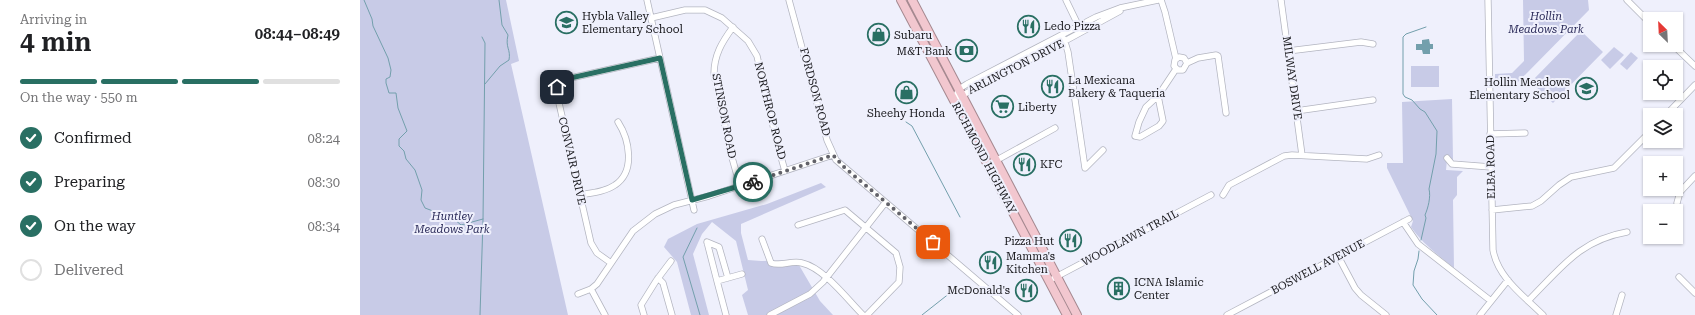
<!DOCTYPE html>
<html lang="en">
<head>
<meta charset="utf-8">
<style>
	:root { --surface:#fff; --page:#f2f2f2; --text:#202124; --muted:#757577; --line:#e0e0e0; --accent:#296f63 }
	body { margin:0; font-family:"Roboto Serif",serif; background:var(--page); color:var(--text); height:100vh; display:flex; flex-direction:column; font-size:15px; white-space:nowrap }
	* { box-sizing:border-box; margin:0 }
	p { font-size:13px; color:var(--muted) }
	.icon { flex:none; width:22px; height:22px; fill:none; stroke:currentColor; stroke-width:2; stroke-linecap:round; stroke-linejoin:round }
	.map { position:relative; flex:1; overflow:hidden }
	.panel { display:flex; flex-direction:column; background:var(--surface); width:360px }
	.panel>* { flex:none }
	.needle { width:26px; rotate:336deg }
	.buttons { position:absolute; left:1283px; top:12px; display:grid; gap:8px }
	.buttons a { display:grid; place-items:center; width:40px; height:40px; border-radius:0px; background:var(--surface); box-shadow:0 1px 3px #0004; font-size:20px }
	.pin { position:absolute; display:grid; place-items:center; width:34px; height:34px; color:#fff; margin:-17px; border-radius:8px; box-shadow:0 2px 6px #0006 }
	.courier { position:absolute; display:grid; place-items:center; width:40px; height:40px; margin:-20px; border:3px solid #296f63; border-radius:50%; background:#fff; color:#222; box-shadow:0 1px 5px #0007 }
	.head em { font-style:normal; font-weight:600 }
	.head div { display:flex; flex-direction:column-reverse }
	.head { display:flex; align-items:center; justify-content:space-between; height:68px; padding:0 20px }
	h1 { font-size:26px; font-weight:600; line-height:30px }
	.bar { display:grid; grid-template-columns:repeat(4,1fr); gap:6px 4px; align-content:center; height:48px; padding:0 20px }
	.bar i { height:5px; border-radius:3px; background:var(--line) }
	.bar .selected { background:var(--accent) }
	.bar p { grid-column:span 4 }
	ol { padding:0 20px; list-style:none }
	li { display:flex; align-items:center; gap:12px; height:44px }
	li p { margin-inline-start:auto }
	li .icon { padding:4px; border-radius:50%; background:var(--accent); color:#fff; stroke-width:4 }
	li:last-child { color:var(--muted) }
	li i { width:22px; height:22px; border:2px solid var(--line); border-radius:50% }
	main { display:flex; flex:1; min-height:0 }
	.map>svg:first-child { display:block }
	.green { fill:#c8cbe7 }
	.water { fill:#739fac }
	.lines { fill:none; stroke-linecap:round; stroke-linejoin:round }
	.stream { stroke:#739fac; stroke-width:1 }
	.minor-casing { stroke:#b3b5c0; stroke-width:7 }
	.highway-casing { stroke:#a58990; stroke-width:10 }
	.minor { stroke:#fff; stroke-width:5.5 }
	.highway { stroke:#f2c7cf; stroke-width:8 }
	.done { stroke:#626269; stroke-width:4; stroke-dasharray:0 7.2 }
	.route { stroke:#296f63; stroke-width:5 }
	.labels { text-anchor:middle; dominant-baseline:central; stroke-width:4; stroke-linejoin:round; paint-order:stroke }
	.poi-label { font-size:11px; fill:#16161a; stroke:#eff0fc; text-anchor:start }
	.park-label { font-size:11px; font-style:italic; fill:#2c2c5a; stroke:#eff0fc }
	.street-label { font-size:11px; fill:#16161a; stroke:#eff0fc }
</style>
</head>
<body>
<main>
<section class="panel">
<div class="head"><div><h1>4 min</h1><p>Arriving in</p></div><em>08:44–08:49</em></div>
<div class="bar"><i class="selected"></i><i class="selected"></i><i class="selected"></i><i></i><p>On the way · 550 m</p></div>
<ol>
<li><svg class="icon" aria-label="check" viewBox="0 0 24 24"><path d="M5 12l5 5 9-10"/></svg>Confirmed<p>08:24</p></li>
<li><svg class="icon" aria-label="check" viewBox="0 0 24 24"><path d="M5 12l5 5 9-10"/></svg>Preparing<p>08:30</p></li>
<li><svg class="icon" aria-label="check" viewBox="0 0 24 24"><path d="M5 12l5 5 9-10"/></svg>On the way<p>08:34</p></li>
<li><i></i>Delivered</li>
</ol>
</section>
<div class="map">
<svg width="1335" height="315" viewBox="0 0 1335 315">
	<rect width="100%" height="100%" fill="#eff0fc"/>
	<!-- green -->
	<path class="green" d="M0 0H146L159 61 151 64 208 315H0Z
		M1163 0H1228L1229 10 1156 84H1135V74L1152 73 1164 61Z
		M1221 31 1243 52 1193 103 1171 82Z
		M1254 47 1264 55 1250 69 1241 60Z
		M1271 52 1278 58 1267 70 1260 64Z
		M1051 66H1079V87H1051Z
		M1092 99 1093 160H1087L1086 170 1103 171 1097 177V195L1093 200 1094 268C1078 255 1063 244 1051 227L1053 221 1027 168V163H1043L1042 102Z
		M461 183 466 187 381 224V233L388 260 401 261 436 260 460 301 473 315H388L382 295 388 290 376 241 352 222 342 234 333 254 349 315H331L317 262 304 247 308 239 337 224 407 204Z"/>
	<!-- water -->
	<path class="water" d="M1069 39 1070 44H1073V49H1070V54H1063L1062 50H1056V44H1062V40Z"/>
	<g class="lines">
		<!-- stream -->
		<path class="stream" d="M4 0 12 19 13 26 28 58 31 70 30 77 26 79V83L29 93H36L38 108 47 131 39 139V146L44 151 46 159 55 170 62 190 61 200 65 208 94 219 101 225 123 219
			M125 84 140 66 149 60C151 49 145 48 148 35L142 25 139 0
			M546 122 552 126 600 217
			M337 228 323 257 340 315
			M1061 240 1066 218 1065 215C1068 208 1071 197 1069 189L1076 154 1077 131 1065 112 1060 109 1052 100 1045 97 1043 94V37L1046 34 1066 27
			M1059 251 1058 259 1054 271 1053 285 1062 299 1077 315
			M120 315 123 220 125 43 122 37
			M562 315 595 289"/>
		<defs>
			<path id="minor" d="M287 0 334 210
				M429 0 467 140 476 160 658 315
				M706 0 720 29
				M801 0 805 12 816 59
				M921 0 942 155
				M1128 0 1133 250C1138 278 1164 296 1183 315
				M1267 0 1290 23
				M291 18 325 10H345L362 18 388 41 397 56 417 143 425 171
				M373 27C362 42 354 55 354 74L371 154 380 186
				M704 39 708 52 725 168 743 150
				M1313 45 1335 66
				M928 51 1001 42 1013 44
				M827 63 824 58 819 57 815 60 814 66 818 70H823L827 63 838 58 856 55 858 56 866 113
				M798 96 803 121 799 126 780 137 775 136 779 122 786 107 798 96 816 69
				M599 97 705 41 760 11
				M594 100 599 89 607 84 736 17 760 8 798 0
				M936 111 1013 100
				M1306 115 1335 85
				M1130 134 1165 133
				M1087 158 1092 164 1131 167
				M628 165 695 128
				M219 195C231 193 245 192 255 185 276 171 269 139 258 122
				M863 195 869 185 924 156 932 155 1007 159 1019 155
				M1317 203 1320 192 1335 176
				M1132 210 1172 206 1181 201 1199 185 1211 177 1254 168 1290 132
				M1043 222 1058 244 1131 301
				M438 225 485 210 536 253 540 267 539 282 507 315
				M402 239 411 263C421 267 431 260 442 263 464 268 487 299 503 315
				M347 242 357 281 382 274
				M347 242 359 247 368 278
				M978 256 995 288 1001 295 1026 315
				M251 263 237 253 231 243 196 90 199 84 206 79 300 58
				M1319 277 1335 293
				M298 278 303 283 312 315
				M694 278 851 195
				M357 281 366 315
				M231 289 245 315
				M218 294 231 289 237 284 273 231 295 214 314 205 349 196 473 155
				M1169 300C1201 268 1220 240 1267 232
				M284 315 281 305 296 281 311 261
				M410 315 450 294 463 282 525 203
				M867 315 1049 219
				M1120 315 1148 280
				M1256 315 1262 295"/>
			<path id="highway" d="M541 0 707 315
				M552 0 717 315"/>
		</defs>
		<!-- minor casing -->
		<use href="#minor" class="minor-casing"/>
		<!-- highway casing -->
		<use href="#highway" class="highway-casing"/>
		<!-- minor -->
		<use href="#minor" class="minor"/>
		<!-- highway -->
		<use href="#highway" class="highway"/>
	</g>
	<g class="lines">
		<!-- done -->
		<path class="done" d="M393 182 473 155 485 168 573 242"/>
		<!-- route -->
		<path class="route" d="M197 87 201 82 206 79 300 58 332 200 393 182"/>
	</g>
	<!-- icons -->
	<defs>
		<symbol id="school-ring" viewBox="-11 -11 22 22"><circle r="9.5" fill="#eff0fc" stroke="#296f63" stroke-width="1.5"/><path d="M0-5L7-2L0 1L-7-2ZM-4 1L0 2.5L4 1V4Q0 6-4 4Z" fill="#296f63"/></symbol>
		<symbol id="restaurant-ring" viewBox="-11 -11 22 22"><circle r="9.5" fill="#eff0fc" stroke="#296f63" stroke-width="1.5"/><path d="M-5-6h1v4h1v-4h1v4h1v-4h1v5L-1.5 .5V6h-2V.5L-5-1ZM5-6V6H3V1.5H1.5Q1.5-4 5-6Z" fill="#296f63"/></symbol>
		<symbol id="shop-ring" viewBox="-11 -11 22 22"><circle r="9.5" fill="#eff0fc" stroke="#296f63" stroke-width="1.5"/><path d="M-5-2.5h2.3a2.7 3.5 0 0 1 5.4 0H5L5.5 6h-11ZM-1.5-2.5h3a1.5 2.3 0 0 0-3 0Z" fill="#296f63"/></symbol>
		<symbol id="bank-ring" viewBox="-11 -11 22 22"><circle r="9.5" fill="#eff0fc" stroke="#296f63" stroke-width="1.5"/><path d="M-6-4H6V4H-6ZM0-2.3a2.3 2.3 0 1 0 0 4.6a2.3 2.3 0 1 0 0-4.6Z" fill="#296f63"/></symbol>
		<symbol id="supermarket-ring" viewBox="-11 -11 22 22"><circle r="9.5" fill="#eff0fc" stroke="#296f63" stroke-width="1.5"/><path d="M-6-5.5h2.5l.6 2H6L4.5 2H-2.5L-4.4-4H-6ZM-1.5 3.2a1.3 1.3 0 1 0 .1 0ZM3 3.2a1.3 1.3 0 1 0 .1 0Z" fill="#296f63"/></symbol>
		<symbol id="building-ring" viewBox="-11 -11 22 22"><circle r="9.5" fill="#eff0fc" stroke="#296f63" stroke-width="1.5"/><path d="M-4-6H4V6H1V3H-1V6H-4ZM-2.5-4.3h1.7v1.8h-1.7ZM.8-4.3h1.7v1.8H.8ZM-2.5-1h1.7V.8h-1.7ZM.8-1h1.7V.8H.8Z" fill="#296f63"/></symbol>
	</defs>
	<g fill-rule="evenodd">
		<use href="#school-ring" x="194" y="10" width="25" height="25"/>
		<use href="#restaurant-ring" x="656" y="14" width="25" height="25"/>
		<use href="#shop-ring" x="506" y="22" width="25" height="25"/>
		<use href="#bank-ring" x="594" y="38" width="25" height="25"/>
		<use href="#restaurant-ring" x="680" y="74" width="25" height="25"/>
		<use href="#school-ring" x="1214" y="76" width="25" height="25"/>
		<use href="#shop-ring" x="534" y="80" width="25" height="25"/>
		<use href="#supermarket-ring" x="630" y="94" width="25" height="25"/>
		<use href="#restaurant-ring" x="652" y="152" width="25" height="25"/>
		<use href="#restaurant-ring" x="698" y="228" width="25" height="25"/>
		<use href="#restaurant-ring" x="618" y="250" width="25" height="25"/>
		<use href="#building-ring" x="746" y="276" width="25" height="25"/>
		<use href="#restaurant-ring" x="654" y="278" width="25" height="25"/>
	</g>
	<g class="labels">
		<!-- poi labels -->
		<g class="poi-label">
			<text x="222" y="16">Hybla Valley<tspan x="222" dy="13">Elementary School</tspan></text>
			<text x="684" y="26">Ledo Pizza</text>
			<text x="534" y="35">Subaru</text>
			<text x="592" y="51" text-anchor="end">M&amp;T Bank</text>
			<text x="708" y="80">La Mexicana<tspan x="708" dy="13">Bakery &amp; Taqueria</tspan></text>
			<text x="1210" y="82" text-anchor="end">Hollin Meadows<tspan x="1210" dy="13">Elementary School</tspan></text>
			<text x="658" y="107">Liberty</text>
			<text x="546" y="113" text-anchor="middle">Sheehy Honda</text>
			<text x="680" y="164">KFC</text>
			<text x="694" y="241" text-anchor="end">Pizza Hut</text>
			<text x="646" y="256">Mamma's<tspan x="646" dy="13">Kitchen</tspan></text>
			<text x="774" y="282">ICNA Islamic<tspan x="774" dy="13">Center</tspan></text>
			<text x="650" y="290" text-anchor="end">McDonald's</text>
		</g>
		<!-- park labels -->
		<g class="park-label">
			<text x="1186" y="16">Hollin<tspan x="1186" dy="13">Meadows Park</tspan></text>
			<text x="92" y="216">Huntley<tspan x="92" dy="13">Meadows Park</tspan></text>
		</g>
		<!-- street labels -->
		<g class="street-label">
			<text transform="translate(656 67) rotate(-27)">ARLINGTON DRIVE</text>
			<text transform="translate(932 78) rotate(82)">MILWAY DRIVE</text>
			<text transform="translate(455 92) rotate(75)">FORDSON ROAD</text>
			<text transform="translate(410 111) rotate(76)">NORTHROP ROAD</text>
			<text transform="translate(364 116) rotate(79)">STINSON ROAD</text>
			<text transform="translate(624 158) rotate(62)">RICHMOND HIGHWAY</text>
			<text transform="translate(212 161) rotate(77)">CONVAIR DRIVE</text>
			<text transform="translate(1131 167) rotate(-91)">ELBA ROAD</text>
			<text transform="translate(770 238) rotate(-28)">WOODLAWN TRAIL</text>
			<text transform="translate(958 267) rotate(-28)">BOSWELL AVENUE</text>
		</g>
	</g>
</svg>
<div class="buttons">
<a><svg class="needle" viewBox="-14 -14 28 28"><path d="M0-13l5 13h-10z" fill="#e53935"/><path d="M0 13l5-13h-10z" fill="#757577"/></svg></a>
<a><svg class="icon" aria-label="locate" viewBox="0 0 24 24"><circle cx="12" cy="12" r="6"/><path d="M12 2v4M12 18v4M2 12h4M18 12h4"/></svg></a>
<a><svg class="icon" aria-label="layers" viewBox="0 0 24 24"><path d="M12 4l9 5-9 5-9-5zM3 14l9 5 9-5"/></svg></a>
<a>+</a>
<a>−</a>
</div>
<div class="pin" style="left:573px;top:242px;background:#ea580c"><svg class="icon" aria-label="bag" viewBox="0 0 24 24"><path d="M5 8h14l-1 12H6zM9 8a3 3 0 0 1 6 0"/></svg></div>
<div class="pin" style="left:197px;top:87px;background:#1f2937"><svg class="icon" aria-label="home" viewBox="0 0 24 24"><path d="M3 11l9-7 9 7M6 9v11h12V9"/></svg></div>
<div class="courier" style="left:393px;top:182px"><svg class="icon" aria-label="bike" viewBox="0 0 24 24"><circle cx="6" cy="16" r="4"/><circle cx="18" cy="16" r="4"/><path d="M6 16l4-8h5l3 8M10 8l3 8H6M13 5h3"/></svg></div>
</div>
</main>
</body>
</html>
